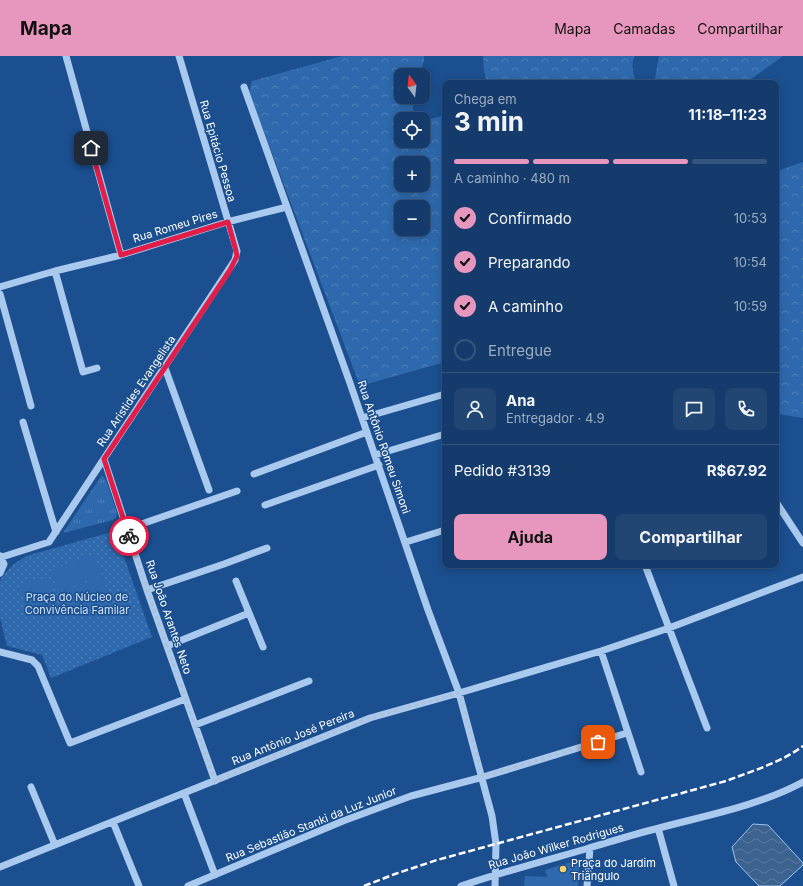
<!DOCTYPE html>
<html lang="pt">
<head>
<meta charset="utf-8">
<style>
	:root { --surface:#143b6b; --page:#214673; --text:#f1f3f6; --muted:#9dadc1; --line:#33557e; --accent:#e797bd }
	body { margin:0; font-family:Inter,sans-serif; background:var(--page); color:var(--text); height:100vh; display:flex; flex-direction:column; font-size:15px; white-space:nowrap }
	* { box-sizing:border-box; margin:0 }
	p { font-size:13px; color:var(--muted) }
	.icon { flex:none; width:22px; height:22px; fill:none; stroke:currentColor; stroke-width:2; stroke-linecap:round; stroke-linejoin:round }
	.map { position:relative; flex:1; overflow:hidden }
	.panel { position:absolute; left:442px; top:24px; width:337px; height:488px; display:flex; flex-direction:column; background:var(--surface); border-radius:8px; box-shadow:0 2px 10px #0003,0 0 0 1px var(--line) }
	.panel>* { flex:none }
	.needle { width:26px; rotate:345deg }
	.tools { position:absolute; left:394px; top:12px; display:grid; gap:8px }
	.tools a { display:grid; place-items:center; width:36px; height:36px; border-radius:8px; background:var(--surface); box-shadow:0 2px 10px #0003,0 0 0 1px var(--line); font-size:20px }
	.pin { position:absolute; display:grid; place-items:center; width:34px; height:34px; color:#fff; margin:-17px; border-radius:8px; box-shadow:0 2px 6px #0006 }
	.courier { position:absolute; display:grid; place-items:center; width:40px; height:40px; margin:-20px; border:3px solid #e11d48; border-radius:50%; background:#fff; color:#222; box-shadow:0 1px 5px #0007 }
	.overview em { font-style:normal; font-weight:700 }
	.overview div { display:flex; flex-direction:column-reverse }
	.overview { display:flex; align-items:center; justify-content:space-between; height:68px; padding:0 12px }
	h1 { font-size:26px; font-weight:700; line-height:30px }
	.bar { display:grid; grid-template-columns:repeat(4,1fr); gap:6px 4px; align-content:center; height:48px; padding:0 12px }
	.bar i { height:5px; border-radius:3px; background:var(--line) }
	.bar .active { background:var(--accent) }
	.bar p { grid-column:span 4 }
	.line { display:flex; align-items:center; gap:10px; padding:0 12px; border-top:1px solid var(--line) }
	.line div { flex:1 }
	.round { display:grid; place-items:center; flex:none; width:42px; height:42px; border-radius:8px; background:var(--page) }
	ol { padding:0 12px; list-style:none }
	li { display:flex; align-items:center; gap:12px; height:44px }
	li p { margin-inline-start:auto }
	li .icon { padding:4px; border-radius:50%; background:var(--accent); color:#111; stroke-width:4 }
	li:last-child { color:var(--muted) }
	li i { width:22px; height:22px; border:2px solid var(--line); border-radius:50% }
	.cta { display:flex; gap:8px; margin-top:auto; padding:8px 12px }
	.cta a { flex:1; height:46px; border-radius:8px; background:var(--accent); color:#111; font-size:16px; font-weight:700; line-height:46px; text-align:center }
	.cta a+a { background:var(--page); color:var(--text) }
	header { display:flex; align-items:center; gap:24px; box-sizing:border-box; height:56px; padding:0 20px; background:var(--accent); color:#111 }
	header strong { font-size:19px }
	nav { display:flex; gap:22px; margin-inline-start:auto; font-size:14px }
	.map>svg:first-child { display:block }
	.grass { fill:url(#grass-tufts) }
	.forest { fill:url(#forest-crowns); fill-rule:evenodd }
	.park { fill:url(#park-dots) }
	.garden { fill:#2e69ad }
	.water { fill:url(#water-waves); stroke:#9cc4f0 }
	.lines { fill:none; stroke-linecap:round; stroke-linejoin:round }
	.minor { stroke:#a9c9ee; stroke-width:7 }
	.rail { stroke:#fff; stroke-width:2.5; stroke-dasharray:7 3; stroke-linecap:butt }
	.done { stroke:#afc1d8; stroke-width:4; stroke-dasharray:0 7.2 }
	.route { stroke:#e11d48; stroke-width:5 }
	.poi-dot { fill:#ffd166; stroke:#1b4f8f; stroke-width:1.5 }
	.labels { text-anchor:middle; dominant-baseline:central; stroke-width:3; stroke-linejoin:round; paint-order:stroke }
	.street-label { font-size:11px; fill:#fff; stroke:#1b4f8f }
	.park-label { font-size:11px; fill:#cfe3fa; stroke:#1b4f8f }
	.poi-label { font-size:11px; fill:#fff; stroke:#1b4f8f; text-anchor:start }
</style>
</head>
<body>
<header>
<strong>Mapa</strong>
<nav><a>Mapa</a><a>Camadas</a><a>Compartilhar</a></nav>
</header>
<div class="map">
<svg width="803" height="830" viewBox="0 0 803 830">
	<defs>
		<pattern id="grass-tufts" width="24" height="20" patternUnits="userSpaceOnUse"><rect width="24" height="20" fill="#2e69ad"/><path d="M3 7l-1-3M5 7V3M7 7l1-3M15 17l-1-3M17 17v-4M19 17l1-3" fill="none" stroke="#4d80b9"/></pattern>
		<pattern id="forest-crowns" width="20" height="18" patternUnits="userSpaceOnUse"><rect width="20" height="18" fill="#2e69ad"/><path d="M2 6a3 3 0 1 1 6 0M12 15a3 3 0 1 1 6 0" fill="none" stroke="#4d80b9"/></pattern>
		<pattern id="park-dots" width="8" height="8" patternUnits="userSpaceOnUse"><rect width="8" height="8" fill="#2e69ad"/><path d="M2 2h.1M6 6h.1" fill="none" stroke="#4d80b9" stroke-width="1.8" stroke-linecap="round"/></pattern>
		<pattern id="water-waves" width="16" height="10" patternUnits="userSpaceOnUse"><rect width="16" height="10" fill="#3c6290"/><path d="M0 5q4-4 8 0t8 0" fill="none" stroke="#597aa1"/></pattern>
	</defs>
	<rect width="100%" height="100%" fill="#1b4f8f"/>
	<!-- grass -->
	<path class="grass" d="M102 419 106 424 117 457 116 462 113 464 63 477Z"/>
	<!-- forest -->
	<path class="forest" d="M342 0H424V5L419 19H401V41H413C411 50 413 56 419 63H401V85H423V65L445 59V306L360 330 249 36 252 25ZM401 107H423V129H401ZM401 151H423V173H401Z
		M483 0H635C630 9 633 18 637 27H487L484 15Z
		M659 0H783L746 27H654Z
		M803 106V362L779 358 776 359V117L783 113Z"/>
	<!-- park -->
	<path class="park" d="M115 475 152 581 51 622 42 599 7 590 0 562V525L4 518 14 508 26 500Z"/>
	<!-- garden -->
	<path class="garden" d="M94 498 102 519 58 536 50 515Z
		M102 520 110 541 66 558 58 537Z
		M49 521 58 554 28 562 20 528Z
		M580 803 578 830H524L525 820 549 821H547L545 814Z"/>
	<!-- water -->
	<path class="water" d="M753 768 768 769 803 807V809L780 830H759L736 806 732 791Z"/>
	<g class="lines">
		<!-- minor -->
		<path class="minor" d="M66 0 121 199
			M244 31 350 327 428 554 459 637 492 760 496 788 495 830
			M55 215 83 316 97 312
			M0 231 55 215 121 199 227 166 287 151
			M0 238 31 350
			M165 312 209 434
			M362 362 445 338
			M23 366 56 476
			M375 399 445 378
			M104 403 147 534 215 725
			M254 418 367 376
			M776 446 803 487
			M265 449 379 409
			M127 473 237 435
			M406 486 445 474
			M0 500 4 508 0 517
			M2 501 49 486 235 204 237 195 179 0
			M645 509 707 672
			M236 525 263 591
			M147 534 224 508 267 492
			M167 590 249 557
			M601 595 641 716
			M0 596 32 604 38 610 70 687 185 643
			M195 669 309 625
			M31 731 55 789
			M184 737 215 819
			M113 766 139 830
			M658 772 674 830
			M0 811 370 662 459 637 601 595 669 572 803 521
			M188 830 343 765 381 751 411 740 483 721 627 677
			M461 830C502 816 544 805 586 793 610 786 634 778 659 772 708 759 758 750 803 726
			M587 830 590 792"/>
		<!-- rail -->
		<path class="rail" d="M364 830 395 818 437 804 726 725C752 715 780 707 803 690"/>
	</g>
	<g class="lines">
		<!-- done -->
		<path class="done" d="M129 480 167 590 215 725 370 662 459 637 483 721 598 686"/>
		<!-- route -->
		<path class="route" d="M91 92 121 199 228 166 236 195 237 200 230 214 104 403 129 480"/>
	</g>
	<!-- markers -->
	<circle class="poi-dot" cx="563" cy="813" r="4"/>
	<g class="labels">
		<!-- street labels -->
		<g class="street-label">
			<text transform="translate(218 95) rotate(74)">Rua Epitácio Pessoa</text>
			<text transform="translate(175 170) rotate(-17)">Rua Romeu Pires</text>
			<text transform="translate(136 335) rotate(-56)">Rua Aristides Evangelista</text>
			<text transform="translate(384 391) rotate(71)">Rua Antônio Romeu Simoni</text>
			<text transform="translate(169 561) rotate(71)">Rua João Arantes Neto</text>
			<text transform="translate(293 681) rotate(-22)">Rua Antônio José Pereira</text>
			<text transform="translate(311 768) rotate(-22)">Rua Sebastião Stanki da Luz Junior</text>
			<text transform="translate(556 790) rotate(-16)">Rua João Wilker Rodrigues</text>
		</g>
		<!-- park labels -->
		<g class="park-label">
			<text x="77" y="541">Praça do Núcleo de<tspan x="77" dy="13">Convivência Familar</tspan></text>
		</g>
		<!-- poi labels -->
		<g class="poi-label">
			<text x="571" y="807">Praça do Jardim<tspan x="571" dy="13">Triângulo</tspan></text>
		</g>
	</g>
</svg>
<div class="tools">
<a><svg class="needle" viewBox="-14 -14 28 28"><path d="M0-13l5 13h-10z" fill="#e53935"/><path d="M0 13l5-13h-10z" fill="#9dadc1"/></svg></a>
<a><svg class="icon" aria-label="locate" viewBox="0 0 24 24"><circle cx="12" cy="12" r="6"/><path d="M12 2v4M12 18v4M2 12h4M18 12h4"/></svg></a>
<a>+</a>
<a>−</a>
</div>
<div class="pin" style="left:598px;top:686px;background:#ea580c"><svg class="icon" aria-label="bag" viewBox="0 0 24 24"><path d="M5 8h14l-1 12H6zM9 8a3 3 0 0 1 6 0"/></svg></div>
<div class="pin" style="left:91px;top:92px;background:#1f2937"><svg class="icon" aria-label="home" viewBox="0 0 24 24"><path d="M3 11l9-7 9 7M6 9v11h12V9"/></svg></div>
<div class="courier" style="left:129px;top:480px"><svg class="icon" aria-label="bike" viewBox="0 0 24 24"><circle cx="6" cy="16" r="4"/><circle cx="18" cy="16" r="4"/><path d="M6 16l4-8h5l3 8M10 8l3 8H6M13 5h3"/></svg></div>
<section class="panel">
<div class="overview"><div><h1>3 min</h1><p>Chega em</p></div><em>11:18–11:23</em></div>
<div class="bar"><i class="active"></i><i class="active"></i><i class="active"></i><i></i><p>A caminho · 480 m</p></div>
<ol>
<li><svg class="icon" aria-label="check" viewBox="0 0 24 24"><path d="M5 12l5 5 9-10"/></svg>Confirmado<p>10:53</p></li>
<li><svg class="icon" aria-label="check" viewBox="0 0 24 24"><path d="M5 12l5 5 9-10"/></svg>Preparando<p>10:54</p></li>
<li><svg class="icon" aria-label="check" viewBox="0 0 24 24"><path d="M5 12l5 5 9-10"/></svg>A caminho<p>10:59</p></li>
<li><i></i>Entregue</li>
</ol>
<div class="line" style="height:72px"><a class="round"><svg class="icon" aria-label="person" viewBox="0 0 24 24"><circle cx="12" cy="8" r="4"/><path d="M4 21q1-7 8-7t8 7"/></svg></a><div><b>Ana</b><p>Entregador · 4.9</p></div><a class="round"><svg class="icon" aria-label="chat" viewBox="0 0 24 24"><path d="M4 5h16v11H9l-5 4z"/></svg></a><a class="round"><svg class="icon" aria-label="phone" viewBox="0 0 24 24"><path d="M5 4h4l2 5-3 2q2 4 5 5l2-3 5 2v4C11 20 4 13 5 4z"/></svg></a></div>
<div class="line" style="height:52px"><div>Pedido #3139</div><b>R$67.92</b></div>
<div class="cta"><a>Ajuda</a><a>Compartilhar</a></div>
</section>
</div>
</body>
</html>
